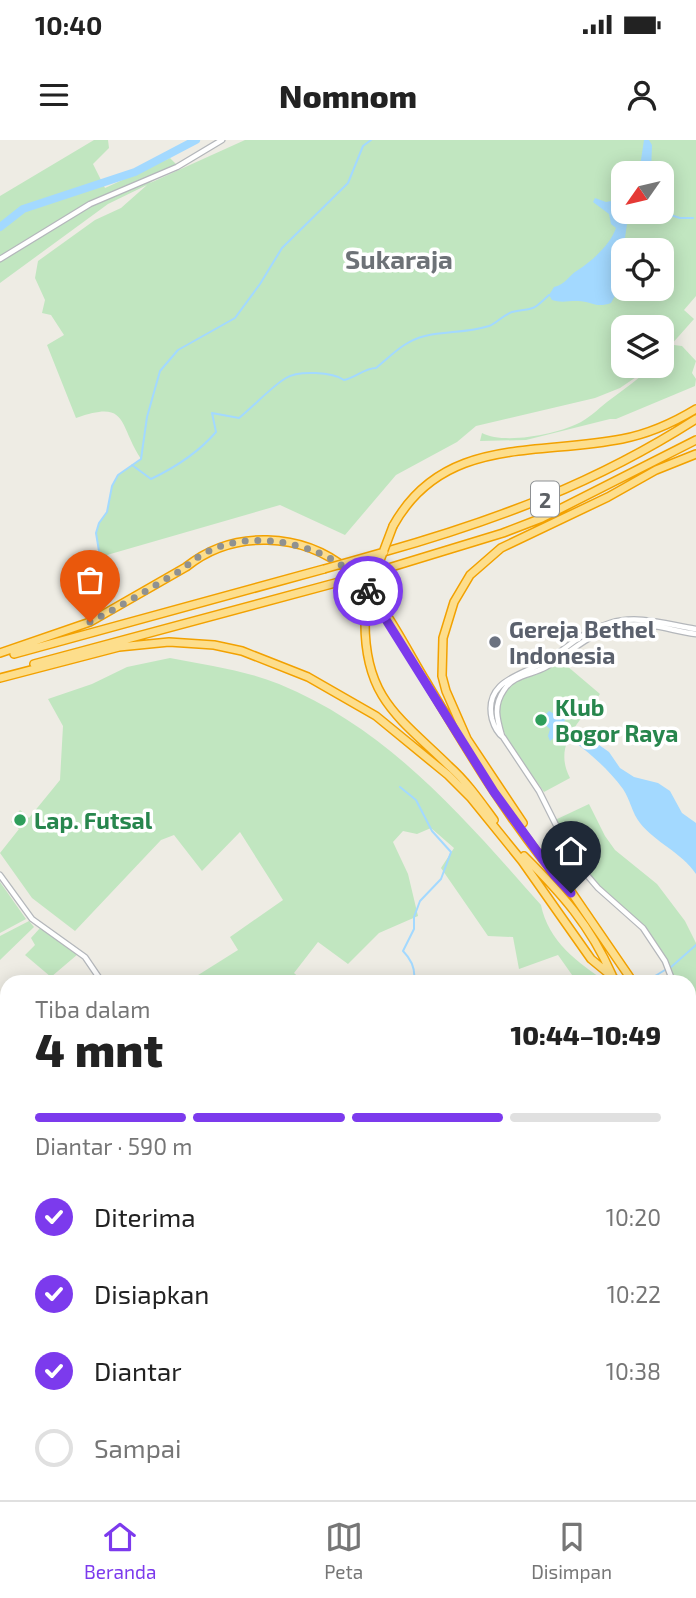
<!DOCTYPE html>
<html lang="id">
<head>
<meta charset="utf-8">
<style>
	:root { --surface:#fff; --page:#f2f2f2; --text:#222; --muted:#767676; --line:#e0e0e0; --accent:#7c3aed }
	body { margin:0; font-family:"Exo 2",sans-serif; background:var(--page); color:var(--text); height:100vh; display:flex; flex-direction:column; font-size:26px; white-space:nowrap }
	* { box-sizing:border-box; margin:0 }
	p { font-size:23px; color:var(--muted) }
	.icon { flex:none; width:38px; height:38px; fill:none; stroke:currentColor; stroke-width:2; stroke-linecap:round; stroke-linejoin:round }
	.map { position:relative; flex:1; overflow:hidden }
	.drawer { position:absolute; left:0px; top:835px; width:696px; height:527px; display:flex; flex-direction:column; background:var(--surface); border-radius:21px 21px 0 0; box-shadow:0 4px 18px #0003 }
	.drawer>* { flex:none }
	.needle { width:46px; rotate:236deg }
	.tools { position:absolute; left:611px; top:21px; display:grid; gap:14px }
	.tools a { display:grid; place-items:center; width:63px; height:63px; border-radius:14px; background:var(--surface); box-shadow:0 4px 18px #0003; font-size:35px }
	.pin { position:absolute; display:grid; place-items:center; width:60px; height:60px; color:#fff; margin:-72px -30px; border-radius:50% 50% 50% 0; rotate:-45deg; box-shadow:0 0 7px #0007 }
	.pin .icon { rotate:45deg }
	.courier { position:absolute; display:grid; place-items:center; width:70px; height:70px; margin:-35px; border:5px solid #7c3aed; border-radius:50%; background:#fff; color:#222; box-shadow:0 2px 9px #0007 }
	.headline em { font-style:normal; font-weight:800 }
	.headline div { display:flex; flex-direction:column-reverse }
	.headline { display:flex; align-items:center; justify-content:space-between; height:119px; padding:0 35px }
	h1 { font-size:46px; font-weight:800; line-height:52px }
	.bar { display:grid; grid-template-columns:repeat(4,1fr); gap:10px 7px; align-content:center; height:84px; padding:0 35px }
	.bar i { height:9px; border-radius:5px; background:var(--line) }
	.bar .current { background:var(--accent) }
	.bar p { grid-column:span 4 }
	ol { padding:0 35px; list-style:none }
	li { display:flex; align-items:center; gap:21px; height:77px }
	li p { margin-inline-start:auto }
	li .icon { padding:7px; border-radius:50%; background:var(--accent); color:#fff; stroke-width:4 }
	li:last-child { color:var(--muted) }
	li i { width:38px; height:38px; border:4px solid var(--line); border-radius:50% }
	.status { display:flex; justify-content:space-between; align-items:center; height:49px; padding:0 35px; background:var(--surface); direction:ltr }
	.status svg { height:19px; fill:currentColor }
	header { display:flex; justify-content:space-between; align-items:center; height:91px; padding:0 35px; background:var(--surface); font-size:32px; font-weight:800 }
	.dock { display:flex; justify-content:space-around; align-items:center; height:98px; border-top:2px solid var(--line); background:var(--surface); font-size:19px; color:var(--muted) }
	.dock a { display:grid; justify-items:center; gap:4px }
	.dock .current { color:var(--accent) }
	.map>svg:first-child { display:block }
	.green { fill:#c1e6c0; fill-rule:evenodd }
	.water { fill:#a3d9ff }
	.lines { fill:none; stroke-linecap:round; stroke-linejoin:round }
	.stream { stroke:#a3d9ff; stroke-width:2 }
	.river { stroke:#a3d9ff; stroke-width:8 }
	.tertiary-casing { stroke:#b4b7bb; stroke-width:7 }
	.motorway-casing { stroke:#f2a100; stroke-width:10 }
	.tertiary { stroke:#fff; stroke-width:4.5 }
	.motorway { stroke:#fdde8c; stroke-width:7 }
	.motorway-bridge-casing { stroke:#f2a100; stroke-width:10; stroke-linecap:butt }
	.motorway-bridge { stroke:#fdde8c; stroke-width:7 }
	.done { stroke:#8f9191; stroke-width:7; stroke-dasharray:0 12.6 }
	.route { stroke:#7c3aed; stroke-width:9 }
	.worship-dot { fill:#6b7280; stroke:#fff; stroke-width:2.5 }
	.leisure-dot { fill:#2e9e5b; stroke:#fff; stroke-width:2.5 }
	.labels { text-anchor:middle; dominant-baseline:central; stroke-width:7; stroke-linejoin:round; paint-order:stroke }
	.shield { fill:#fff; stroke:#8d9093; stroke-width:2 }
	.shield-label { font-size:21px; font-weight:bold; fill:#5c6065 }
	.worship-label { font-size:23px; font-weight:bold; fill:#5b616d; stroke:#fff; text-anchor:start }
	.leisure-label { font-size:23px; font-weight:bold; fill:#27864d; stroke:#fff; text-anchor:start }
	.quarter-label { font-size:26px; font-weight:bold; fill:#6d7277; stroke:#fff }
</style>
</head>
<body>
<div class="status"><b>10:40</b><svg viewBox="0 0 49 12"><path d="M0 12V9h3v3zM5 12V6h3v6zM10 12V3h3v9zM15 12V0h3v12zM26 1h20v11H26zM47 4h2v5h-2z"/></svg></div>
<header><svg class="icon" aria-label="menu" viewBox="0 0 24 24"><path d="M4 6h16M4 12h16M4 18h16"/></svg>Nomnom<svg class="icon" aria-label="person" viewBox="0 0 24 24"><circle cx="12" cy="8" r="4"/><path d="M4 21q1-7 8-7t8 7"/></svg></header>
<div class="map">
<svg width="696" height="1360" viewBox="0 0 696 1360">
	<rect width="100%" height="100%" fill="#eeece4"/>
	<!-- green -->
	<path class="green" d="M94 0H108L109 8 93 24 105 48 170 18 176 24 150 43 245 0H696V156L684 170 694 179 662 215V187H623V226H643L645 231 620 248 595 258 476 286 457 302 396 335 345 395 280 365 100 417 96 393 99 383 107 372 112 346 118 335 141 319C118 284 129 259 76 278L47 205 64 195 51 175 42 173 45 160 35 138 38 121 95 80 121 68 147 45 108 64 0 143V56ZM623 33H662V72H623ZM623 110H662V149H623Z
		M674 205 682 206 696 221 692 233 696 239 695 246 616 279H610L526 300 480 301 482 293C504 305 559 294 581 282 592 276 601 266 611 259 624 249 637 240 649 229L647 226H662V217Z
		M170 518C206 525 244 530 279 544 389 589 464 678 541 765 548 801 578 823 607 842H577L558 815 519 829 513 797 488 796 441 728 454 708 431 688 417 694 403 691 393 702 408 734 418 776 379 793 348 824 318 802 294 833 304 842H187L238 810 230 797 283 760 240 692 202 731 174 695 161 700 75 791 32 758 0 713 19 689 11 682 20 670 29 678 60 640 63 586 48 559 92 544 127 527Z
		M560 520 600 554C581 581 552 604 570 638L544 652C526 623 473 574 515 541 527 531 546 526 560 520Z
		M589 664 605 696 615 710 657 744 685 781 696 803V892L690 882V842H673L666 822 643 788 598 748 580 727 555 680Z
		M0 742 26 779 0 793Z
		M29 781 34 787 0 820V796Z
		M40 788 78 814 51 837 25 815 35 805 31 798Z"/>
	<!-- water -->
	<path class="water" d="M644 0H649L652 5 651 33H639Z
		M595 58 606 62 611 61 627 80 634 81 646 72H650C643 81 637 82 627 84L620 133 623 140 622 150 617 152 611 163C595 169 590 160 576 161 567 161 561 163 552 160L549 155 554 147C566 144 568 136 578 130 592 121 610 105 616 88L611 84 609 74 593 62Z
		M549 571 556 575H563L565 580 560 592 550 601 548 596 550 589 540 580Z
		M582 593 609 612 620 628 634 637 658 643 670 651 682 673 696 683V734C681 712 656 703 640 683 632 673 630 659 623 649 610 631 593 616 576 603Z"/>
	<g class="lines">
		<!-- stream -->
		<path class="stream" d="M661 72 680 78H693
			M132 325 151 339C176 327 198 313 216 292L212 273 239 278C253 267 272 246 286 238 298 230 333 232 344 240 356 238 364 228 376 228 392 215 404 201 425 196 446 191 468 193 489 186 497 183 503 175 512 172 535 167 530 173 549 155
			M90 450 98 433 100 417 96 393 99 383 107 372 112 346 118 335 141 319 147 277 160 231 178 210 235 178 260 144 282 108 348 43 363 6 371 0
			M400 647 416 660 432 691 451 712 441 739 420 761 414 777V789L403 811C411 819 416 829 414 842
			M670 828 696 805
			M645 842 665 830
			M0 1142 7 1140
			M372 1354 373 1360"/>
		<!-- river -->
		<path class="river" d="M0 87 23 69 135 32 196 0"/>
		<defs>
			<path id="tertiary" d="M0 119 90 64 177 27 222 0
				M502 596C497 579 493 566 504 550 513 535 532 535 546 527 574 511 592 489 626 485 649 482 673 491 696 494
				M0 735 32 779 85 817 102 842
				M673 842 665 821 643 788 598 748 580 727 567 707 539 651 503 597C497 593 494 586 492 579 483 540 523 535 546 521 570 507 580 492 610 483 638 474 669 485 696 489
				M690 882 696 892
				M358 1354 359 1360"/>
			<path id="motorway" d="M393 386C443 296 535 316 622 299 648 294 673 283 696 269
				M384 412C497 380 596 343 696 279
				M385 429 503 393 542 378 696 300
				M365 483C365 559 400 578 449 626 467 642 480 661 494 680
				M0 513 90 482 186 427C233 389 302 392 348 430 383 458 404 506 427 543 470 615 515 691 571 753
				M14 514 324 429
				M34 524 339 442
				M0 538 119 507 169 502 214 505 242 511 308 537 376 576 448 635 471 658 522 721 591 819 614 838
				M523 683 467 599 446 551 442 536 443 498 454 462 470 435 501 408 608 357 656 330 696 314
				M524 716C562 754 590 785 612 835
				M570 750 633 842
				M690 918 696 927
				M690 942 696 951"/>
		</defs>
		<!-- tertiary casing -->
		<use href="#tertiary" class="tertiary-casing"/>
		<!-- motorway casing -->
		<use href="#motorway" class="motorway-casing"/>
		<!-- tertiary -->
		<use href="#tertiary" class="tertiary"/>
		<!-- motorway -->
		<use href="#motorway" class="motorway"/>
		<defs>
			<path id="motorway-bridge" d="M324 429 384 412
				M339 442 385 429
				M365 483 376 431 393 386"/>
		</defs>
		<!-- motorway-bridge casing -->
		<use href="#motorway-bridge" class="motorway-bridge-casing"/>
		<!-- motorway-bridge -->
		<use href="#motorway-bridge" class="motorway-bridge"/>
	</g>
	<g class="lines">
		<!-- done -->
		<path class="done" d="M90 482C120 467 149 449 178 432 186 427 192 421 200 416 229 398 266 397 298 406 327 413 349 427 368 451"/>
		<!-- route -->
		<path class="route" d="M368 451 494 652 555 736 571 753"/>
	</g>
	<!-- markers -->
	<circle class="worship-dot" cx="495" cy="502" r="7"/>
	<g class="leisure-dot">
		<circle cx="541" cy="580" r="7"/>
		<circle cx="20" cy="680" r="7"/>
	</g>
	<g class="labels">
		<!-- shield labels -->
		<rect class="shield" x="531" y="341.5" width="28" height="35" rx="5"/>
		<g class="shield-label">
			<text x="545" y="359">2</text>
		</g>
		<!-- worship labels -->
		<g class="worship-label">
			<text x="509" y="489">Gereja Bethel<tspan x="509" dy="26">Indonesia</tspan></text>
		</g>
		<!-- leisure labels -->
		<g class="leisure-label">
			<text x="555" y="567">Klub<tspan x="555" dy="26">Bogor Raya</tspan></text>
			<text x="34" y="680">Lap. Futsal</text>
		</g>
		<!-- quarter labels -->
		<g class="quarter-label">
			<text x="399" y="118">Sukaraja</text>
		</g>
	</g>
</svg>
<div class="tools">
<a><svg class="needle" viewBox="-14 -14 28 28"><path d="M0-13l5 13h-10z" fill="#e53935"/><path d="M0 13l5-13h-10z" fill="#767676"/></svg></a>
<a><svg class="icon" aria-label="locate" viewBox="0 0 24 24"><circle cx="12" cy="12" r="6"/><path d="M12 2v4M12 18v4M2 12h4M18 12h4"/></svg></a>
<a><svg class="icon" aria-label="layers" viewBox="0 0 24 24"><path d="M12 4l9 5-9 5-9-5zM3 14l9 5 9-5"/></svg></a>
</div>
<div class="pin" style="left:90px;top:482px;background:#ea580c"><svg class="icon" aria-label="bag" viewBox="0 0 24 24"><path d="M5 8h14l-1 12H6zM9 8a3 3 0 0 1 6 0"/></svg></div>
<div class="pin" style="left:571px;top:753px;background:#1f2937"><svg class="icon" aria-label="home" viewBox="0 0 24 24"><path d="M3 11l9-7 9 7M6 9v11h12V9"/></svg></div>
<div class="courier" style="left:368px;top:451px"><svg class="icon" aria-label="bike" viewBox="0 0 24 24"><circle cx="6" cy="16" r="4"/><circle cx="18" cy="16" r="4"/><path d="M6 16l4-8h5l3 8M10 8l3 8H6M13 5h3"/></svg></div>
<section class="drawer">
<div class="headline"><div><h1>4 mnt</h1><p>Tiba dalam</p></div><em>10:44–10:49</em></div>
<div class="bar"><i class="current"></i><i class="current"></i><i class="current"></i><i></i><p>Diantar · 590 m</p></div>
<ol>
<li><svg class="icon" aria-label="check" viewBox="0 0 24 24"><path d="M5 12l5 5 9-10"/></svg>Diterima<p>10:20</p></li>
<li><svg class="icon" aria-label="check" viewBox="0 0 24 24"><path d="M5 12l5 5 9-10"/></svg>Disiapkan<p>10:22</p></li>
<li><svg class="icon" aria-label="check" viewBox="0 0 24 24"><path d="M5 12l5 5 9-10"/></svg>Diantar<p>10:38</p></li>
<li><i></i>Sampai</li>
</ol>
</section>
</div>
<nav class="dock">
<a class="current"><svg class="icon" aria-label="home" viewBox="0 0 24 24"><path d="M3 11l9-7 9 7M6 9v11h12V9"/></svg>Beranda</a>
<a><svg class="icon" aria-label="map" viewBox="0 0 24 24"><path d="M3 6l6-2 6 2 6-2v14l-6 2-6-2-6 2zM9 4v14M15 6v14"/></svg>Peta</a>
<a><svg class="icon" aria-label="saved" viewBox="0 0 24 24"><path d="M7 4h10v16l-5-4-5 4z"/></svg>Disimpan</a>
</nav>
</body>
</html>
